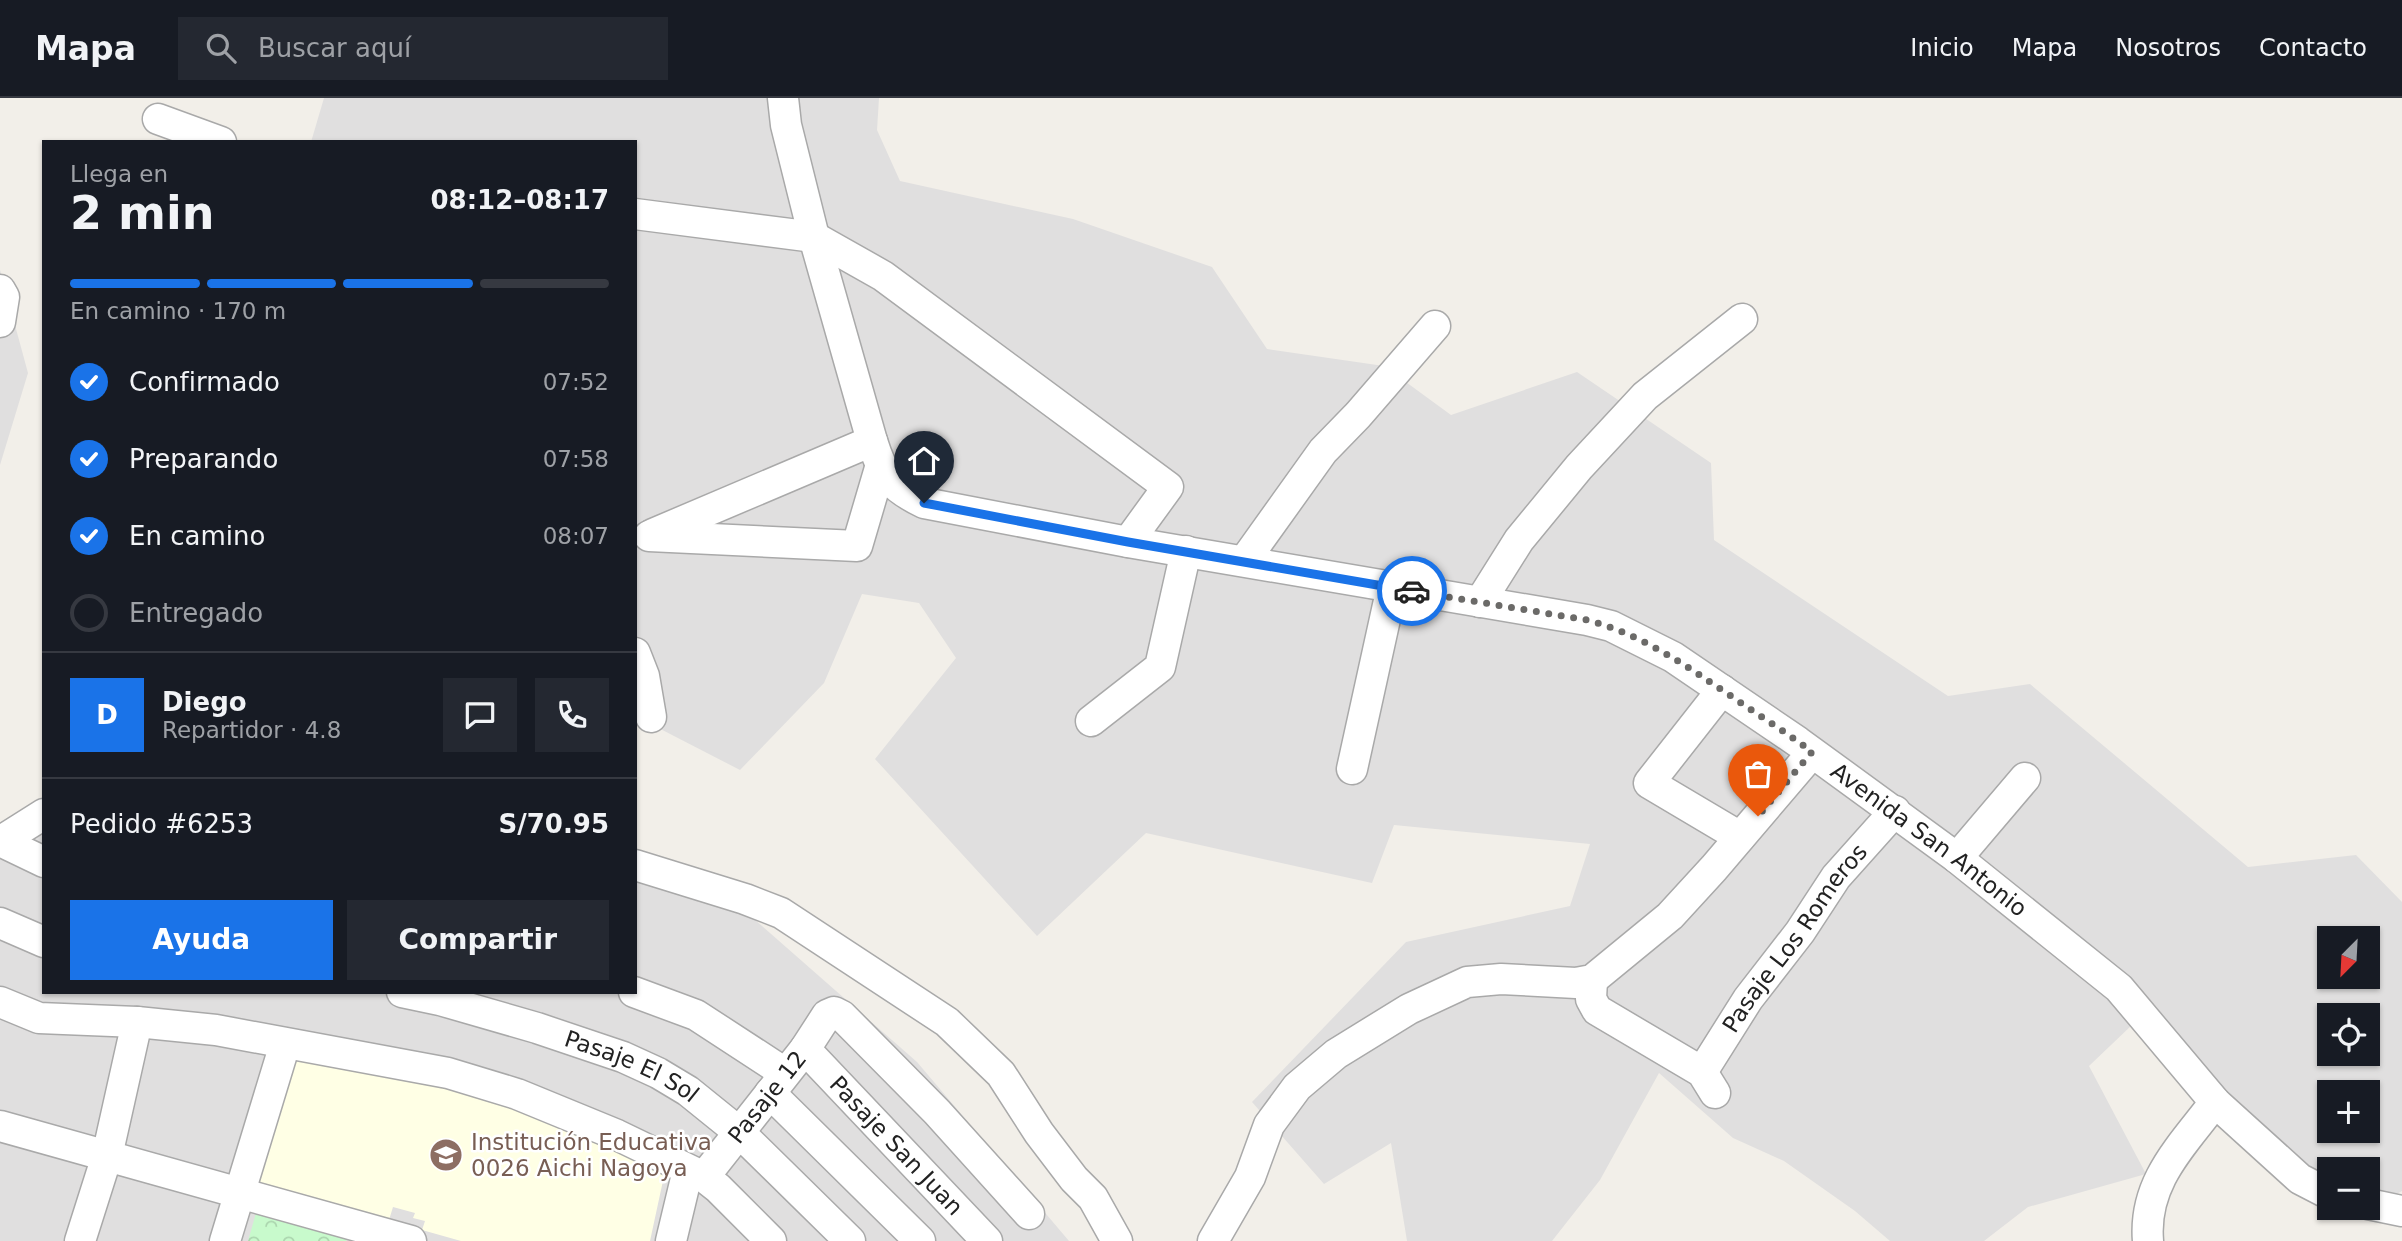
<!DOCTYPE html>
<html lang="es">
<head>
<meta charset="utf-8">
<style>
	:root { --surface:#171b24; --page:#242831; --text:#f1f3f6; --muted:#9ea1a6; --line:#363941; --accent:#1a73e8 }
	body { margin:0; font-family:"DejaVu Sans",sans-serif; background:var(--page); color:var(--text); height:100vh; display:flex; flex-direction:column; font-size:26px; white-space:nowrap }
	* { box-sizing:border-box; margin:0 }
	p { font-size:23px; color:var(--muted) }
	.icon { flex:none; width:38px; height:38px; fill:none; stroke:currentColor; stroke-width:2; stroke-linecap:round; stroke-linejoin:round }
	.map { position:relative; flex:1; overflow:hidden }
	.sheet { position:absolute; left:42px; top:42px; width:595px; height:854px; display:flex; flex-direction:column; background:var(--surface); border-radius:0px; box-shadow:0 2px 5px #0004 }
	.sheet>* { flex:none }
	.needle { width:46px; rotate:204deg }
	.buttons { position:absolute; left:2317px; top:828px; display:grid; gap:14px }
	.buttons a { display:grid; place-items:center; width:63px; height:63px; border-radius:0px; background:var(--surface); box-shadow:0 2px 5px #0004; font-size:35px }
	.pin { position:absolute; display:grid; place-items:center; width:60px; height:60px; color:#fff; margin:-72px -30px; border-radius:50% 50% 50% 0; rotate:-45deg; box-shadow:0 0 7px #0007 }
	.pin .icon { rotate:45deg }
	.courier { position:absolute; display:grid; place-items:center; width:70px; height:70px; margin:-35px; border:5px solid #1a73e8; border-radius:50%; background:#fff; color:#222; box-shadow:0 2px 9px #0007 }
	.head em { font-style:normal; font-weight:800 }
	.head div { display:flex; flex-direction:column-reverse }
	.head { display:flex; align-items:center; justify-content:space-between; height:119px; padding:0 28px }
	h1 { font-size:46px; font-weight:800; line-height:52px }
	.bar { display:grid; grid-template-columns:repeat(4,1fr); gap:10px 7px; align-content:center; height:84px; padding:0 28px }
	.bar i { height:9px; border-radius:5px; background:var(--line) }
	.bar .on { background:var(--accent) }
	.bar p { grid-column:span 4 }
	.line { display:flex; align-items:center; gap:18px; padding:0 28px; border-top:2px solid var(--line) }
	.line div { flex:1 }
	.round { display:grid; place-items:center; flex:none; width:74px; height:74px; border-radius:0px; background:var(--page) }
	ol { padding:0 28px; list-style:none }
	li { display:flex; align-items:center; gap:21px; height:77px }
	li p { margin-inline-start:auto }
	li .icon { padding:7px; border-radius:50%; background:var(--accent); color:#fff; stroke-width:4 }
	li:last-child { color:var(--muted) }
	li i { width:38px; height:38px; border:4px solid var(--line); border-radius:50% }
	.primary-button { display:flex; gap:14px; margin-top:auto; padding:14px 28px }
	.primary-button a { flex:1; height:80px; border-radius:0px; background:var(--accent); color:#fff; font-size:28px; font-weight:800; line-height:80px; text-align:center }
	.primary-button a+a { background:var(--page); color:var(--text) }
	header { display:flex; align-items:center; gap:42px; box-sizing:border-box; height:98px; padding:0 35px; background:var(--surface); border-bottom:2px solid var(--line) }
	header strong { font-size:33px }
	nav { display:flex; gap:38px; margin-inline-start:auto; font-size:24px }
	.search { width:490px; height:63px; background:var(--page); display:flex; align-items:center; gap:18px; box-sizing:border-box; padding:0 24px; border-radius:0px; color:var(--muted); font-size:26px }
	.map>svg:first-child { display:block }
	.residential { fill:#e0dfdf; fill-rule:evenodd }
	.education { fill:#ffffe5 }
	.park { fill:url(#park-crowns) }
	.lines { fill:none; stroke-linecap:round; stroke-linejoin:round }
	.minor-casing { stroke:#a9a9a9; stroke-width:33 }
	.minor { stroke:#fff; stroke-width:30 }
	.done { stroke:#6b6a68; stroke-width:7; stroke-dasharray:0 12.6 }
	.route { stroke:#1a73e8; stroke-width:9 }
	.labels { text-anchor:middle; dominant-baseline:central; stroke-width:5; stroke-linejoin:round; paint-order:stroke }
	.street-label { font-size:23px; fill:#222; stroke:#fff }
	.education-label { font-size:23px; fill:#785e54; stroke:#fff; text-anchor:start }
</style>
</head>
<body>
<header>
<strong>Mapa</strong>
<div class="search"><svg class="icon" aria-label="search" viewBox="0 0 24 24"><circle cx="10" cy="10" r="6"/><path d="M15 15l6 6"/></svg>Buscar aquí</div>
<nav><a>Inicio</a><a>Mapa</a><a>Nosotros</a><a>Contacto</a></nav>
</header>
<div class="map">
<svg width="2402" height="1143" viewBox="0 0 2402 1143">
	<defs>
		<pattern id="park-crowns" width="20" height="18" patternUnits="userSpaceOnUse" patternTransform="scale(1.75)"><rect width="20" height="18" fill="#c8facc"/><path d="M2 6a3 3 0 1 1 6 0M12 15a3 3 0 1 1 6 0" fill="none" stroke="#acd6af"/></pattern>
	</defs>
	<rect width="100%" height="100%" fill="#f2efe9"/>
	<!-- residential -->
	<path class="residential" d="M324 0H879L877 32 900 83 1073 121 1212 169 1267 251 1384 268 1451 317 1577 274 1711 365 1714 442 1948 598 2030 586 2248 769 2356 757 2402 804V1093L2391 1099 2368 1092V1071H2329V1080L2314 1075 2225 998 2154 906 2089 968 2146 1076 2028 1109 1984 1143H1890L1855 1113 1784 1063 1733 1040 1659 975 1600 1082 1552 1143H1407L1391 1045 1324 1086 1252 1004 1406 844 1570 808 1590 746 1394 727 1372 785 1146 735 1037 838 875 661 956 560 919 505 862 496 824 585 740 672 641 621 635 622V44H311ZM2329 840H2368V878H2329ZM2329 917H2368V956H2329ZM2329 994H2368V1032H2329Z
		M0 172 28 275 0 367Z
		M44 706V894H635V767L746 814 917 964 1069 1143H0V753Z"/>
	<!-- education -->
	<path class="education" d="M292 956 516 1005 593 1036 664 1078 650 1143H461L422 1132 425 1123 413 1120 415 1115 393 1109 389 1122 257 1085Z"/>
	<!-- park -->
	<path class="park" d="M256 1115 347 1141 346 1143H248Z"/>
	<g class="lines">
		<defs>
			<g id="minor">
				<path id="s1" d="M783 0 786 27 814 139 872 343C883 378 891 389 924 405L1128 444 1587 522 1611 528 1673 559 1798 644 1957 760 2119 890 2215 1004 2300 1081 2329 1096"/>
				<path d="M158 21 221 44"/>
				<path d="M635 116 814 139 883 178 1168 389 1128 444"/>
				<path d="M0 192 4 199 0 224"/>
				<path d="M653 436 872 343"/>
				<path d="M649 438 857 448 880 370"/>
				<path d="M1245 462 1323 353 1358 317 1435 228"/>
				<path d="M1480 504 1519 442 1579 369 1645 298 1742 221"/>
				<path d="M635 555 644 578 651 619"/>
				<path d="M1722 592 1649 685 1740 739"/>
				<path d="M1091 623 1160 569 1186 453"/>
				<path d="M1352 671 1392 489"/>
				<path d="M0 743 44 764"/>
				<path d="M1 743 44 716"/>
				<path d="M1957 760 2025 680"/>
				<path d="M635 767 745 801 781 815 947 924 1001 976 1039 1035 1074 1081 1093 1100 1117 1143"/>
				<path d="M0 825 44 844"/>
				<path d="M1592 882 1591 901 1597 912 1702 974 1715 995"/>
				<path id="s2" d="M402 894 440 902 537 930 623 959 658 975 688 993 740 1035 850 1143"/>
				<path d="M634 894 696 917 785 975"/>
				<path d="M0 904 39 920 137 924 216 932 448 975 517 996 617 1037 704 1079 718 1090 771 1143"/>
				<path id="s3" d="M805 951 987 1143"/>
				<path id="s4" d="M1702 974 1748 901 1800 834 1836 779 1895 713"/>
				<path d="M770 995 920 1143"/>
				<path d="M0 1028 411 1143"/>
				<path id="s5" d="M704 1079 805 951 827 917 834 914 842 918 937 1014 1029 1116"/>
				<path d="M2368 1106 2402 1113"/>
				<path d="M80 1143 107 1058 137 924"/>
				<path d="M225 1143 285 946"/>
				<path d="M671 1143 688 1072"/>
				<path d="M1213 1143 1250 1079 1269 1027 1297 989 1336 956 1409 911 1467 884 1501 881 1576 885 1592 882 1670 818 1714 770 1812 655"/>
				<path d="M2148 1143C2143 1084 2182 1048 2215 1004"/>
			</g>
		</defs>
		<!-- minor casing -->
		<use href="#minor" class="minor-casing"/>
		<!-- minor -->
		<use href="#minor" class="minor"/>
	</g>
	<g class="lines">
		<!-- done -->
		<path class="done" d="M1412 493 1587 522C1641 536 1685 567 1731 598 1758 617 1786 634 1812 654L1758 718"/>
		<!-- route -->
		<path class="route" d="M924 405 1128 444 1412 493"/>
	</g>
	<!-- icons -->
	<defs>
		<symbol id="school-disc" viewBox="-11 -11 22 22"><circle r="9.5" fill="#8d6e63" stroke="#fff"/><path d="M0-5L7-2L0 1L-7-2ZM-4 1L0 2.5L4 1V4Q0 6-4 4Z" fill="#fff"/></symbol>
	</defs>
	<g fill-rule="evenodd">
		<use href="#school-disc" x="427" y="1038" width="38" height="38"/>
	</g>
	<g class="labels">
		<!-- street labels -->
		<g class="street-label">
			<text stroke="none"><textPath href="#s1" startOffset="1521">Avenida San Antonio</textPath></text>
			<text stroke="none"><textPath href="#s4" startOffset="163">Pasaje Los Romeros</textPath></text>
			<text stroke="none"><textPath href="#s2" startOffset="242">Pasaje El Sol</textPath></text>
			<text stroke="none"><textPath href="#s5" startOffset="102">Pasaje 12</textPath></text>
			<text stroke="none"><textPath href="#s3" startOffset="133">Pasaje San Juan</textPath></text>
		</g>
		<!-- education labels -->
		<g class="education-label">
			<text x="471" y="1044">Institución Educativa<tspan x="471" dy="26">0026 Aichi Nagoya</tspan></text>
		</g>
	</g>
</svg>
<div class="buttons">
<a><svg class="needle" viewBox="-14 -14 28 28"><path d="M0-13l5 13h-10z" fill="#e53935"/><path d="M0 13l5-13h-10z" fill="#9ea1a6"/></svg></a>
<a><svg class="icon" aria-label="locate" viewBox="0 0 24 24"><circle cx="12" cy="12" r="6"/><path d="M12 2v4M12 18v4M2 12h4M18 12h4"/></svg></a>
<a>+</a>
<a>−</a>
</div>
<div class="pin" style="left:1758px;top:718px;background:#ea580c"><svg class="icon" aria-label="bag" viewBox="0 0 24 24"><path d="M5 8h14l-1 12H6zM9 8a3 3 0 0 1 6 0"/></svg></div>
<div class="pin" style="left:924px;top:405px;background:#1f2937"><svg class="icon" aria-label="home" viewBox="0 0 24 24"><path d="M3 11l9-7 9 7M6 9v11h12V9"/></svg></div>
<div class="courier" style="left:1412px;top:493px"><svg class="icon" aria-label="car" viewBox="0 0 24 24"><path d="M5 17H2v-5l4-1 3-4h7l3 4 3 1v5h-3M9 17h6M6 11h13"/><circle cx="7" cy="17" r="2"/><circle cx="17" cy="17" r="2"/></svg></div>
<section class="sheet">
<div class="head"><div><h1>2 min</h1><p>Llega en</p></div><em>08:12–08:17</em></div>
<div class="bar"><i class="on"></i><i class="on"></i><i class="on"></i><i></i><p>En camino · 170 m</p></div>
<ol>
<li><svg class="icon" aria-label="check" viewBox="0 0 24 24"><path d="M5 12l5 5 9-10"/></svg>Confirmado<p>07:52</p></li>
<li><svg class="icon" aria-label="check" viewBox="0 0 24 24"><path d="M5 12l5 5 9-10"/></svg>Preparando<p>07:58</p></li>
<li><svg class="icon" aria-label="check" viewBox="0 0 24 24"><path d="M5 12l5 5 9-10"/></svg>En camino<p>08:07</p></li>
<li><i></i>Entregado</li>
</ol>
<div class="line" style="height:126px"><b class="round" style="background:var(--accent);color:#fff">D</b><div><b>Diego</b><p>Repartidor · 4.8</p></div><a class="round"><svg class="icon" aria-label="chat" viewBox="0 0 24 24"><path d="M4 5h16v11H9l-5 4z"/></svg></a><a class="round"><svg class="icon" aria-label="phone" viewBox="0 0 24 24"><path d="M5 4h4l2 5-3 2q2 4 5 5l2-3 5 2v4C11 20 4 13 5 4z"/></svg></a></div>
<div class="line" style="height:91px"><div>Pedido #6253</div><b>S/70.95</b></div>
<div class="primary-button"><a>Ayuda</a><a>Compartir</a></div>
</section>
</div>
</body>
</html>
